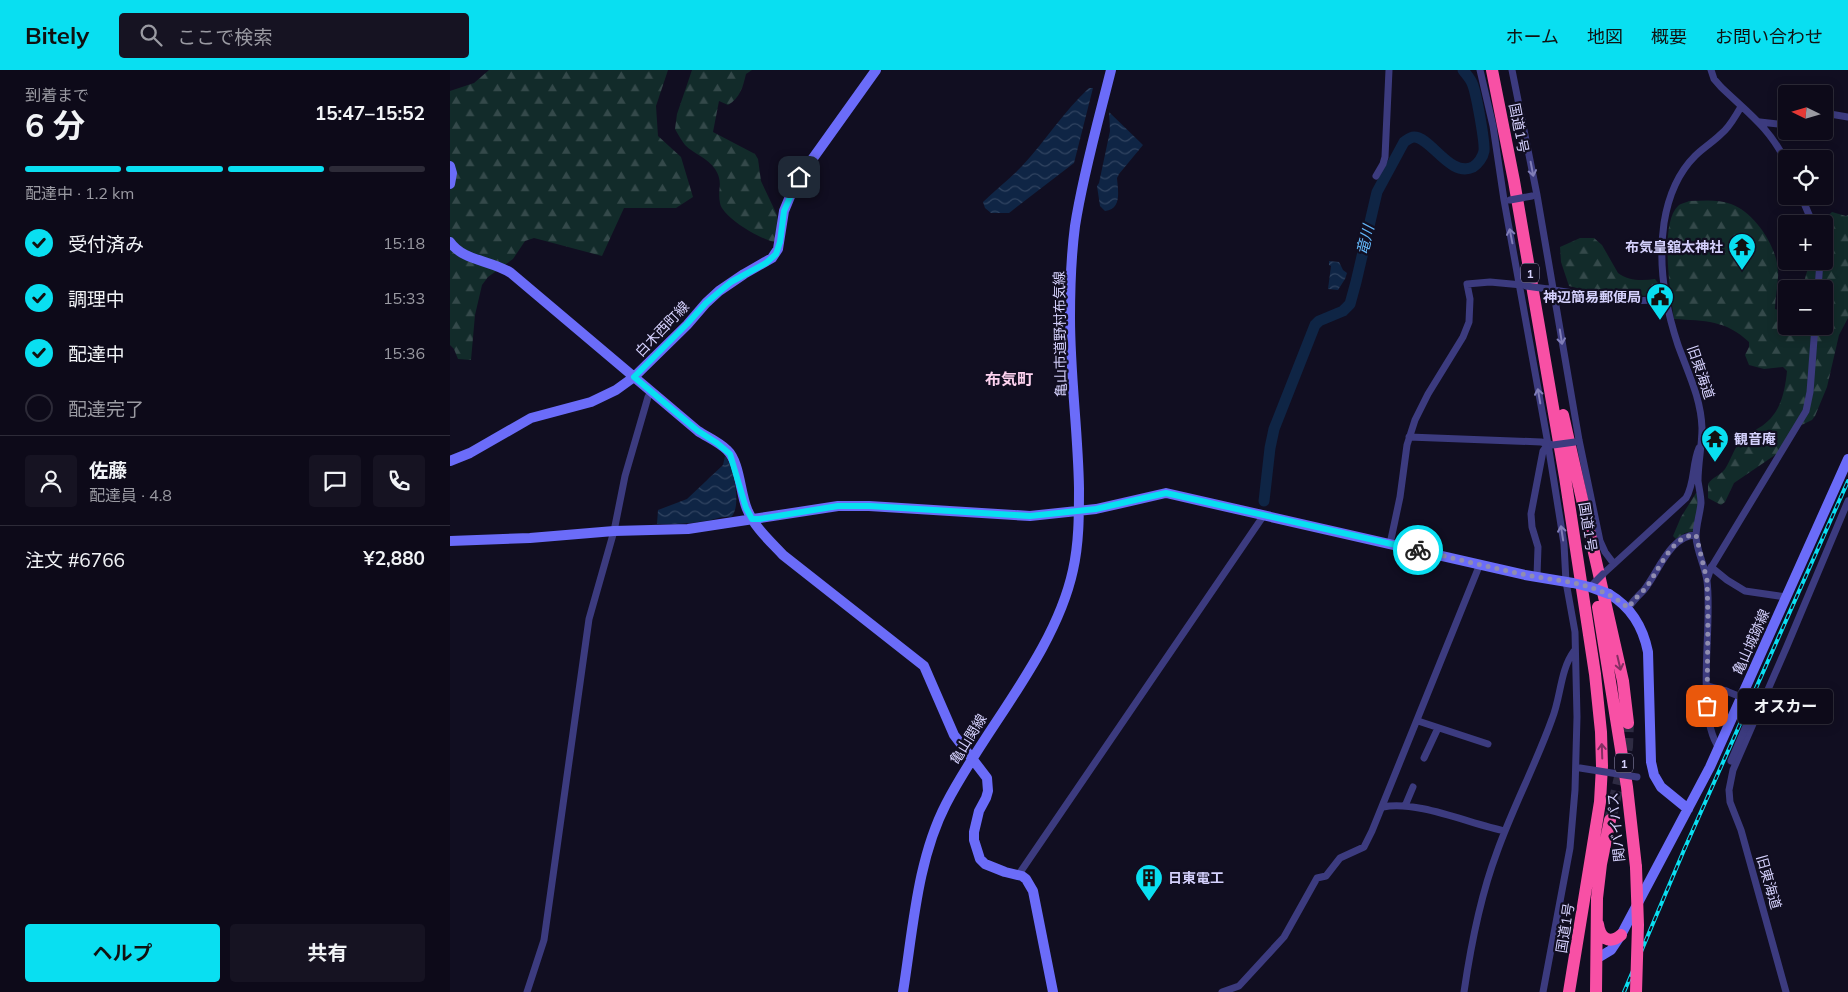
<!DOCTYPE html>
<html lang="ja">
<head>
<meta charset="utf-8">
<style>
	:root { --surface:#0d0a19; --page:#161322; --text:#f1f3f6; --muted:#9a9aa2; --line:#2d2b38; --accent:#09dff1 }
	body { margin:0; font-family:Mulish,"Noto Sans JP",sans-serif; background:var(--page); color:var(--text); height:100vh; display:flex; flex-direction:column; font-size:19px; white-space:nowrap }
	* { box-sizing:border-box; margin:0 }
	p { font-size:16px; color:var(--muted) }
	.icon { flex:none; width:28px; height:28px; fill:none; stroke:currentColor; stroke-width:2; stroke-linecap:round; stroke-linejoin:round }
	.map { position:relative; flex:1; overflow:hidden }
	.sheet { display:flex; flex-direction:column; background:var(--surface); width:450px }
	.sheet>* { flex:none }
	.needle { width:32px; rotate:275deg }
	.tools { position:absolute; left:1328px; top:15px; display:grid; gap:10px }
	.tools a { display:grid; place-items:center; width:55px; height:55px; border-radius:5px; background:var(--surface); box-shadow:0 2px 12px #0003,0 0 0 1px var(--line); font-size:25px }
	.pin { position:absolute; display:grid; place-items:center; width:42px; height:42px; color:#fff; margin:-21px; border-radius:10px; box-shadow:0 2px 8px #0006 }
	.courier { position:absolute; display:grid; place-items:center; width:50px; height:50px; margin:-25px; border:4px solid #09dff1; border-radius:50%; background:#fff; color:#222; box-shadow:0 1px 6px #0007 }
	.bubble { position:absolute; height:35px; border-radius:5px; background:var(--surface); box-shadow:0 2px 12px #0003,0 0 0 1px var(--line); font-size:16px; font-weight:700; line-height:35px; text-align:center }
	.overview em { font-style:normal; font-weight:700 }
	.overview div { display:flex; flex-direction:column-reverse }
	.overview { display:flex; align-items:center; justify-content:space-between; height:85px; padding:0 25px }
	h1 { font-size:32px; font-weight:700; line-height:38px }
	.bar { display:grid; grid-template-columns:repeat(4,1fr); gap:8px 5px; align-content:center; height:60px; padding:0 25px }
	.bar i { height:6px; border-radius:4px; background:var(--line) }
	.bar .on { background:var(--accent) }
	.bar p { grid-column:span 4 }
	.line { display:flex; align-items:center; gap:12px; padding:0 25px; border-top:1px solid var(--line) }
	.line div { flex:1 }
	.round { display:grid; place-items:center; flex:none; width:52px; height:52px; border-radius:5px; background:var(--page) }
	ol { padding:0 25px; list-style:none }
	li { display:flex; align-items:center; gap:15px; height:55px }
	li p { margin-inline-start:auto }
	li .icon { padding:5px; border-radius:50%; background:var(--accent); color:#111; stroke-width:4 }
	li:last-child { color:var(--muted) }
	li i { width:28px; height:28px; border:2px solid var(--line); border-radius:50% }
	.primary-button { display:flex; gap:10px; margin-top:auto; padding:10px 25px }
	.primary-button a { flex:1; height:58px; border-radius:5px; background:var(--accent); color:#111; font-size:20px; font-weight:700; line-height:58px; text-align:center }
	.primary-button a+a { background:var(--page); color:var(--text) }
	header { display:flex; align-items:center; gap:30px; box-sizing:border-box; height:70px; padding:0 25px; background:var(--accent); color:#111 }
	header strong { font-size:24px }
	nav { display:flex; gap:28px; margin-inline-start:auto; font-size:18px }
	.search { width:350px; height:45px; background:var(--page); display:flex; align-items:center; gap:12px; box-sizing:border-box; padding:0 18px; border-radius:5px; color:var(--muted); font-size:19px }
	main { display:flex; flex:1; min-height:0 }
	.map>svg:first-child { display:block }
	.forest { fill:url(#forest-firs) }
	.water { fill:url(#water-waves) }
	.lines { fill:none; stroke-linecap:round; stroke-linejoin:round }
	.river { stroke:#0f2545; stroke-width:11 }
	.highway-tunnel { stroke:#2e2b42; stroke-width:12; stroke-dasharray:12 6; stroke-linecap:butt }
	.street { stroke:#3c3b7f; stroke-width:7 }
	.secondary { stroke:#6b6cf9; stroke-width:10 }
	.highway { stroke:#f850a5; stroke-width:12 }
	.rail-casing { stroke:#09dff1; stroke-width:4 }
	.rail { stroke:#110e21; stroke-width:2; stroke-dasharray:5.5; stroke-linecap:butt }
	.street-bridge { stroke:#3c3b7f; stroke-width:7 }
	.secondary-bridge { stroke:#6b6cf9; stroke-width:10 }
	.highway-bridge { stroke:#f850a5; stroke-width:12 }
	.oneway { stroke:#817eb8 }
	.oneway2 { stroke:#842f63 }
	.done { stroke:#908db0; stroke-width:5; stroke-dasharray:0 9 }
	.route { stroke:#09dff1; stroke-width:6 }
	.labels { text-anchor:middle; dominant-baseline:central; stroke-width:4.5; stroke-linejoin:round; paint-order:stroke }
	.shield { fill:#110e21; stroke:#9a96bb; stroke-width:1 }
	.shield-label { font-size:12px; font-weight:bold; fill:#d5d1fd }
	.street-label { font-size:14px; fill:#d5d1fd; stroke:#110e21 }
	.poi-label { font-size:14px; font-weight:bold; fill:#d5d1fd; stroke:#110e21; text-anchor:end }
	.water-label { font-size:15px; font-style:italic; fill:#63b7f9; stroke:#110e21 }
	.quarter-label { font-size:16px; font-weight:bold; fill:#fdd2ef; stroke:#110e21 }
</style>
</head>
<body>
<header>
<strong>Bitely</strong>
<div class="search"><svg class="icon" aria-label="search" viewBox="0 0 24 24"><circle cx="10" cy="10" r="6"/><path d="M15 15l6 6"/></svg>ここで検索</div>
<nav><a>ホーム</a><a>地図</a><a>概要</a><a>お問い合わせ</a></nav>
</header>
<main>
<section class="sheet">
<div class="overview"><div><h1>6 分</h1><p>到着まで</p></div><em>15:47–15:52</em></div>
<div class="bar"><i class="on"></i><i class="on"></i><i class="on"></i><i></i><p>配達中 · 1.2 km</p></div>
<ol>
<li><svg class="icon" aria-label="check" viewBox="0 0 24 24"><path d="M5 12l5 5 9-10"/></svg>受付済み<p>15:18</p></li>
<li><svg class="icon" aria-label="check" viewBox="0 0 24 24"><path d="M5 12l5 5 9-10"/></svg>調理中<p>15:33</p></li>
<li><svg class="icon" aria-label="check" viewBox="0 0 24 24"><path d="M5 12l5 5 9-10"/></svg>配達中<p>15:36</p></li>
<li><i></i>配達完了</li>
</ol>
<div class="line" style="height:90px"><a class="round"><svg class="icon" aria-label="person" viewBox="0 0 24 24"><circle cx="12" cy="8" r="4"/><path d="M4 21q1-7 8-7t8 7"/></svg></a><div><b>佐藤</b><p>配達員 · 4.8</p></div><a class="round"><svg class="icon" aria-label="chat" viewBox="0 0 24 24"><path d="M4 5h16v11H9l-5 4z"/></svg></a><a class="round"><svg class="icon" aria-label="phone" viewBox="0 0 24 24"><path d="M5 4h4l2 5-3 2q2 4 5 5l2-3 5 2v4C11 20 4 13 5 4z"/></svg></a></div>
<div class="line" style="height:65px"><div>注文 #6766</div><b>¥2,880</b></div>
<div class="primary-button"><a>ヘルプ</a><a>共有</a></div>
</section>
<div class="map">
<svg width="1398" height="922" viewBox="0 0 1398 922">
	<defs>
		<pattern id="forest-firs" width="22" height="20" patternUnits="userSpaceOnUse" patternTransform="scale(1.25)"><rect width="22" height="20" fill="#122b2a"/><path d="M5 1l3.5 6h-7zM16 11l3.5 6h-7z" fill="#34494a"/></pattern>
		<pattern id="water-waves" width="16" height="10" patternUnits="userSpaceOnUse" patternTransform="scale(1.25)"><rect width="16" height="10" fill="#0f2545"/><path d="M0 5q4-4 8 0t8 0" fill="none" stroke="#314461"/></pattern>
	</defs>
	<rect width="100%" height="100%" fill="#110e21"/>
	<!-- forest -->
	<path class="forest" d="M39 0H218L206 36 208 66 231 87 243 127 226 138H174L152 186 84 168 75 171 63 189 38 207 32 215 25 245 21 290 8 289 4 279 0 275V21L24 13Z
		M242 0H302L296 4C293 17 290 28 278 35L269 31 263 62 305 84 308 89 311 111 327 145 328 165 324 172C310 169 272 147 270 133 267 119 274 113 265 99 258 88 244 84 235 75 231 70 228 64 225 59L227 44Z
		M1239 131C1253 131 1267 129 1281 134 1304 142 1327 176 1328 201 1329 213 1325 226 1325 239L1335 242 1336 241V256H1374V219H1352L1360 191H1374V154L1370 153 1382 142 1396 146 1398 145V248L1389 265 1377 317 1365 346 1362 350 1341 360 1328 383 1284 413 1275 432 1271 435 1258 428V414C1262 407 1270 406 1275 399 1281 390 1283 380 1290 372 1297 364 1304 361 1312 356 1331 343 1335 321 1337 301L1333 297 1314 299 1299 295 1295 285 1299 277V272C1276 250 1255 251 1224 249 1221 225 1209 154 1228 136 1231 133 1235 133 1239 131Z
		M1130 168H1144L1152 175 1168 203C1178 211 1192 211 1205 209L1208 213 1209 223 1205 226 1154 225 1119 216 1111 192 1110 177Z
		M1246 423H1248V440L1244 461 1235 463 1226 469 1223 466 1231 447Z"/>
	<!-- water -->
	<path class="water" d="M639 18H643L624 93 559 143H541L535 138 533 132C546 119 561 108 573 95 596 70 614 41 639 18Z
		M659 42 693 75 669 104 667 108C668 121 672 139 655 141L650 136 647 116 649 113 660 61Z
		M879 191 889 192 893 200 897 203 895 209 888 220 878 219 881 196 879 195Z
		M275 386C284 396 292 438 281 447 271 446 264 450 255 451 239 454 223 454 207 454L208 440 237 429 273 395Z"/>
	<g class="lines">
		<!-- river -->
		<path class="river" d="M814 431 820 378 824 359 865 255 869 251 893 241 900 234 906 212 927 122 954 72C957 70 960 67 964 67 981 67 1000 108 1023 97 1028 94 1033 87 1034 81 1035 72 1026 21 1022 13 1020 8 1016 4 1013 0"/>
		<!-- highway-tunnel -->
		<path class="highway-tunnel" d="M1160 750 1177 677 1178 653"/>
		<!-- street -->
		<path class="street" d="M1030 0 1043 56 1054 130 1098 374 1114 474 1116 512 1125 562 1127 647 1125 720 1120 778 1093 922
			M1062 0 1087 125 1129 370 1150 471 1155 482 1164 494
			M1261 0 1264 9 1271 17C1298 43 1320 58 1336 92
			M1374 44H1380L1398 47
			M1310 52 1336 55
			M926 106 933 94 935 87 939 0
			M1351 126 1363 154
			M1098 219C1138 225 1177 234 1216 229
			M1368 219 1370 191
			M959 367 1091 372 1100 374
			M940 474 950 427 957 375 965 350 978 324 1013 267 1019 252 1020 229 1017 214 1040 212 1072 215
			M1261 497 1277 510 1295 521 1336 527
			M1153 504 1236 428C1245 413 1242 394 1249 378
			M1087 506 1088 477 1082 457 1081 444 1093 381 1098 374
			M1257 510 1261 498 1356 341 1360 322 1365 256
			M1178 538C1183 531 1188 526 1194 520 1208 503 1220 465 1246 465
			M1257 616 1276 621
			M968 651 1038 674
			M1269 678C1245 644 1263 555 1257 511 1255 496 1247 482 1246 467 1246 455 1250 444 1251 433 1251 426 1249 418 1248 411 1248 393 1252 376 1252 358 1251 328 1238 303 1228 275 1215 236 1208 194 1214 153 1218 128 1227 104 1245 86 1253 78 1263 72 1271 64 1280 57 1285 46 1291 37
			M974 688 988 658
			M955 736 963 717
			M933 737C967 730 1020 754 1055 761
			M569 804 814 445
			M77 922 94 870 139 549 164 461 175 406 198 327 201 322
			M772 922 789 916 834 867 867 808 876 806 890 788 914 777 922 761 1030 494
			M1014 922C1021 874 1030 827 1047 782 1063 737 1086 694 1102 649 1111 627 1110 600 1124 581
			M1336 922 1291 760 1280 732 1279 720 1283 700 1337 576 1398 431"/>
		<!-- secondary -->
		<path class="secondary" d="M0 96 2 103 0 114
			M0 172C13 191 41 190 61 203L248 361C257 367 269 372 277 380 290 392 290 423 297 439 304 457 320 471 333 485L474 596 504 665 537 708 538 721 536 728 529 741 524 762V770L530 789 535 794 555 802 572 806 576 809 583 821 603 922
			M0 391 20 383 81 348 141 332 166 320 184 307 237 255 256 233 269 221 294 204 322 188 328 179 334 141 346 112 426 0
			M0 471 80 468 164 461 238 459 388 436H419L580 446 646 439 716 423 1075 505 1123 513
			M1159 524C1181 537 1193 557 1198 582L1201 692 1204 705 1211 717 1238 739
			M1146 889 1161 880 1171 865 1260 697 1398 389
			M453 922C463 860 467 790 496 734 535 658 605 583 623 500 629 473 629 446 629 418 628 361 620 305 620 248 620 218 621 187 625 156 633 104 648 52 661 0"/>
		<!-- highway -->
		<path class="highway" d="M1042 0 1064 111 1115 407 1145 604 1151 662 1152 696 1150 732 1119 922
			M1113 345 1173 611 1178 653
			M1148 537 1177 717 1186 797
			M1148 854C1150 868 1159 875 1171 865
			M1146 922 1147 828 1151 794 1160 750"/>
		<defs>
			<path id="rail" d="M1174 922 1234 780 1398 411"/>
		</defs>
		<!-- rail casing -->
		<use href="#rail" class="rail-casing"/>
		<!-- rail -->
		<use href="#rail" class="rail"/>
		<!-- street-bridge -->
		<path class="street-bridge" d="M1060 130 1082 126
			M1076 216 1098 219
			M1103 375 1125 372
			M1140 517 1153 504
			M1276 621 1306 633 1281 691
			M1130 698 1187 707"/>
		<!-- secondary-bridge -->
		<path class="secondary-bridge" d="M1123 513 1140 517 1159 524"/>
		<!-- highway-bridge -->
		<path class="highway-bridge" d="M1186 797 1188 855 1186 922"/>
	</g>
	<!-- one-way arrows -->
	<defs><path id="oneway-shaft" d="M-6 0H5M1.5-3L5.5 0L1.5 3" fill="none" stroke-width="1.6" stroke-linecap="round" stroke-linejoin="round" transform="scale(1.25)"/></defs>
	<g class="oneway">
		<use href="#oneway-shaft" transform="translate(1082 99) rotate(79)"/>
		<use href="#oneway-shaft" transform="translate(1061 166) rotate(-101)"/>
		<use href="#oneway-shaft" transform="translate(1111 267) rotate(81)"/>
		<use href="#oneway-shaft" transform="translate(1089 326) rotate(-100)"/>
		<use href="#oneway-shaft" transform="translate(1112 463) rotate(-99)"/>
	</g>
	<g class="oneway2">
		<use href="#oneway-shaft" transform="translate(1169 593) rotate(77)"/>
		<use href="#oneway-shaft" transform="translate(1152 681) rotate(-92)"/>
	</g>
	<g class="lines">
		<!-- done -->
		<path class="done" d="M968 480C1004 488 1041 498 1077 505 1112 512 1149 512 1178 538 1183 531 1188 526 1194 520 1208 504 1220 465 1246 465L1257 510 1258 546 1257 636"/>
		<!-- route -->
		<path class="route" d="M349 107 334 141 330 172 326 184 316 193 281 212 256 233 237 254 184 307 248 361 267 373 280 384 296 438 302 449H309L388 436H420L580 446 646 439 716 423 968 480"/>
	</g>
	<!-- icons -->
	<defs>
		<symbol id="temple-pin" viewBox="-11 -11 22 30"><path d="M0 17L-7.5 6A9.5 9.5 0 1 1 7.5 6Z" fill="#09dff1" stroke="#110e21"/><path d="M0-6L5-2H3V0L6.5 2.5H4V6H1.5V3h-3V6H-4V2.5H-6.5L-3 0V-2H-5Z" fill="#111"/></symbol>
		<symbol id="civic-pin" viewBox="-11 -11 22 30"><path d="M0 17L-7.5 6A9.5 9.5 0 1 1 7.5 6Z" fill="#09dff1" stroke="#110e21"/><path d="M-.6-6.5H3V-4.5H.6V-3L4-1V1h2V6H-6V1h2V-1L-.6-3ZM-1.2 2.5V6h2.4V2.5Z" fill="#111"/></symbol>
		<symbol id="building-pin" viewBox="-11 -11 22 30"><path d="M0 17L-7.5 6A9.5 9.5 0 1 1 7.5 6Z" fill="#09dff1" stroke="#110e21"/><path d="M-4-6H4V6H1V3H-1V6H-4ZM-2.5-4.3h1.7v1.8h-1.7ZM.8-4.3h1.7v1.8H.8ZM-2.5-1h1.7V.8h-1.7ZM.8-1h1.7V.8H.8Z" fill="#111"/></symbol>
	</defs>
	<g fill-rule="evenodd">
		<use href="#temple-pin" x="1276" y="161" width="32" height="43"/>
		<use href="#civic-pin" x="1194" y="211" width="32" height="43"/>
		<use href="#temple-pin" x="1249" y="353" width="32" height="43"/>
		<use href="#building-pin" x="683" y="792" width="32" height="43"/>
	</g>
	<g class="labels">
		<!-- shield labels -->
		<g class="shield">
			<rect x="1071" y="193.5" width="18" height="19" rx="4"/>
			<rect x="1165" y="683.5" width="18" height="19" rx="4"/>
		</g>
		<g class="shield-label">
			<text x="1080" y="203">1</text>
			<text x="1174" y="693">1</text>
		</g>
		<!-- street labels -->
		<g class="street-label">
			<text transform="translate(1069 58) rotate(79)">国道1号</text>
			<text transform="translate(212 259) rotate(-46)">白木西町線</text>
			<text transform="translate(610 264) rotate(-91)">亀山市道野村布気線</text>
			<text transform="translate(1251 302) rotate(71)">旧東海道</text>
			<text transform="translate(1138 457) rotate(81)">国道1号</text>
			<text transform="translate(1301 572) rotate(-66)">亀山城跡線</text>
			<text transform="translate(518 669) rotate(-58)">亀山関線</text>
			<text transform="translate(1166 757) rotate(-96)">関バイパス</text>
			<text transform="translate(1319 812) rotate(74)">旧東海道</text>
			<text transform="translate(1115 858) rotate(-81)">国道1号</text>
		</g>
		<!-- poi labels -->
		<g class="poi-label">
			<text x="1273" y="177">布気皇舘太神社</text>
			<text x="1191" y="227">神辺簡易郵便局</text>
			<text x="1284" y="369" text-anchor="start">観音庵</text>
			<text x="718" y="808" text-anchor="start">日東電工</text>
		</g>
		<!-- water labels -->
		<g class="water-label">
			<text transform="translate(915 170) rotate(-76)">竜川</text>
		</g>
		<!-- quarter labels -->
		<g class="quarter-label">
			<text x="559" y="309">布気町</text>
		</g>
	</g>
</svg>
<div class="tools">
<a><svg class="needle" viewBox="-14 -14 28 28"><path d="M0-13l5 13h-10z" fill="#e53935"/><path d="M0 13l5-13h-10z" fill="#9a9aa2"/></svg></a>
<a><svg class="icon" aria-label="locate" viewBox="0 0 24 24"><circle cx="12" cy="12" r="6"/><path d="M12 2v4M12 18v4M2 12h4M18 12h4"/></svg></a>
<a>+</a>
<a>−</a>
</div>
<div class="pin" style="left:1257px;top:636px;background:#ea580c"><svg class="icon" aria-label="bag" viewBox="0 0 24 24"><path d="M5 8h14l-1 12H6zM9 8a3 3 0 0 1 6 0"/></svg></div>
<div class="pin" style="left:349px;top:107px;background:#1f2937"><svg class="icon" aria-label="home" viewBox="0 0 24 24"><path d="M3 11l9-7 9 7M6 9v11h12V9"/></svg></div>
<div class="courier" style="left:968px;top:480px"><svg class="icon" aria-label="bike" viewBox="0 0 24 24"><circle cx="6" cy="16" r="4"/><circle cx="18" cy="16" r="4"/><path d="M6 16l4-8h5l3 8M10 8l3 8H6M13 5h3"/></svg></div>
<div class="bubble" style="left:1288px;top:619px;width:95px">オスカー</div>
</div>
</main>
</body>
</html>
